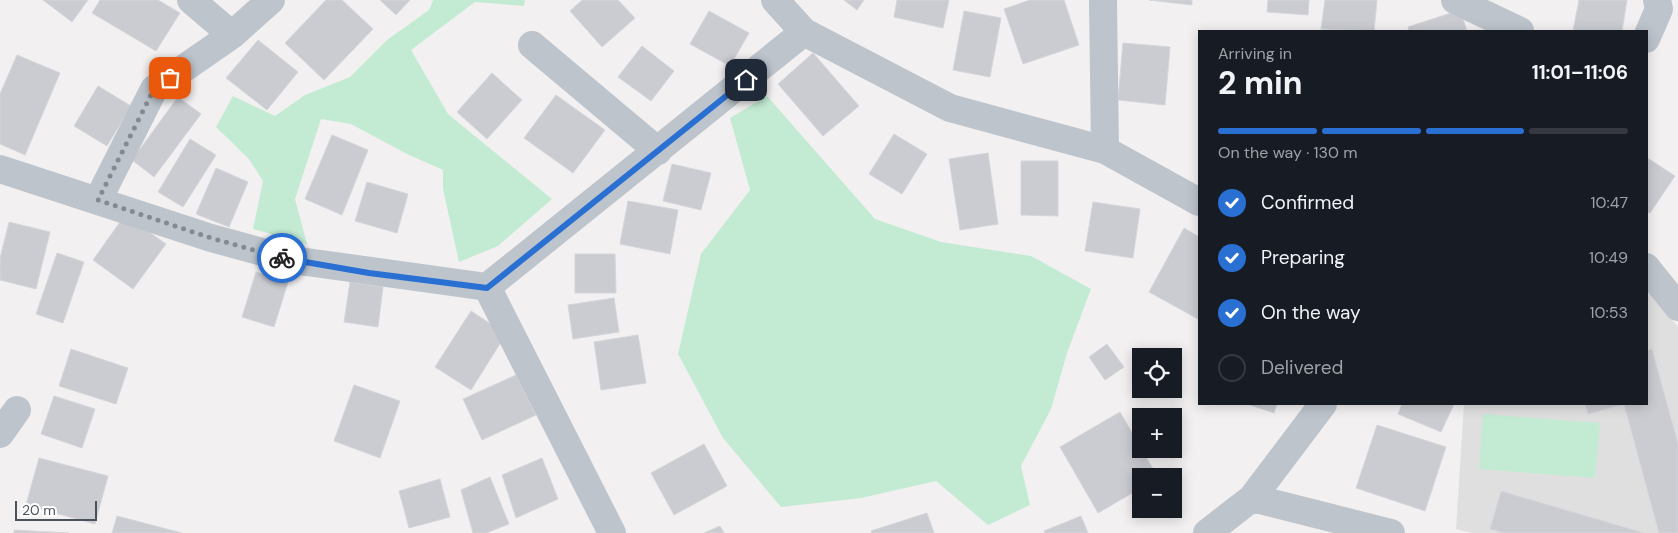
<!DOCTYPE html>
<html lang="en">
<head>
<meta charset="utf-8">
<style>
	:root { --surface:#171b24; --page:#20242c; --text:#f1f3f6; --muted:#9ea1a6; --line:#363941; --accent:#2a70d3 }
	body { margin:0; font-family:"DM Sans",sans-serif; background:var(--page); color:var(--text); height:100vh; display:flex; flex-direction:column; font-size:19px; white-space:nowrap }
	* { box-sizing:border-box; margin:0 }
	p { font-size:16px; color:var(--muted) }
	.icon { flex:none; width:28px; height:28px; fill:none; stroke:currentColor; stroke-width:2; stroke-linecap:round; stroke-linejoin:round }
	.map { position:relative; flex:1; overflow:hidden }
	.sheet { position:absolute; left:1198px; top:30px; width:450px; height:375px; display:flex; flex-direction:column; background:var(--surface); border-radius:0px; box-shadow:0 2px 12px #0003 }
	.sheet>* { flex:none }
	.controls { position:absolute; left:1132px; top:348px; display:grid; gap:10px }
	.controls a { display:grid; place-items:center; width:50px; height:50px; border-radius:0px; background:var(--surface); box-shadow:0 2px 12px #0003; font-size:25px }
	.scale { position:absolute; left:15px; bottom:12px; width:82px; box-sizing:border-box; padding-left:5px; border:2px solid #4a535c; border-top:0; font-size:14px; line-height:18px; white-space:nowrap; color:#4a535c; -webkit-text-stroke:4px #fff; paint-order:stroke }
	.pin { position:absolute; display:grid; place-items:center; width:42px; height:42px; color:#fff; margin:-21px; border-radius:10px; box-shadow:0 2px 8px #0006 }
	.courier { position:absolute; display:grid; place-items:center; width:50px; height:50px; margin:-25px; border:4px solid #2a70d3; border-radius:50%; background:#fff; color:#222; box-shadow:0 1px 6px #0007 }
	.headline em { font-style:normal; font-weight:700 }
	.headline div { display:flex; flex-direction:column-reverse }
	.headline { display:flex; align-items:center; justify-content:space-between; height:85px; padding:0 20px }
	h1 { font-size:32px; font-weight:700; line-height:38px }
	.bar { display:grid; grid-template-columns:repeat(4,1fr); gap:8px 5px; align-content:center; height:60px; padding:0 20px }
	.bar i { height:6px; border-radius:4px; background:var(--line) }
	.bar .selected { background:var(--accent) }
	.bar p { grid-column:span 4 }
	ol { padding:0 20px; list-style:none }
	li { display:flex; align-items:center; gap:15px; height:55px }
	li p { margin-inline-start:auto }
	li .icon { padding:5px; border-radius:50%; background:var(--accent); color:#fff; stroke-width:4 }
	li:last-child { color:var(--muted) }
	li i { width:28px; height:28px; border:2px solid var(--line); border-radius:50% }
	.map>svg:first-child { display:block }
	.education { fill:#e0dfe0 }
	.green { fill:#c3ebd4 }
	.building { fill:#cbccd2; stroke:#d5d6db }
	.lines { fill:none; stroke-linecap:round; stroke-linejoin:round }
	.minor { stroke:#bdc4cc; stroke-width:28 }
	.done { stroke:#858a90; stroke-width:5; stroke-dasharray:0 9 }
	.route { stroke:#2a70d3; stroke-width:6 }
</style>
</head>
<body>
<div class="map">
<svg width="1678" height="533" viewBox="0 0 1678 533">
	<rect width="100%" height="100%" fill="#f2f0f0"/>
	<!-- education -->
	<path class="education" d="M1646 287 1678 327V533H1473L1456 529 1464 404H1646Z"/>
	<!-- green -->
	<path class="green" d="M433 0H525L524 6 475 2 411 50 448 114 552 199 498 246 459 262 443 189V170L407 154 351 124 321 119 295 199 307 244 253 229 263 181 249 159 216 127 233 96 275 116 305 95 350 77 387 40 429 10Z
		M767 96 875 219 941 242 1031 256 1091 289 1067 353 1051 409 1021 466 1030 505 988 525 936 481 861 498 781 507 723 438 678 354 701 254 750 190 730 118Z
		M1483 414 1600 423 1595 478 1479 469Z"/>
	<!-- building -->
	<path class="building" d="M43 0H88L72 22Z
		M100 0H158L180 13 156 51 92 13Z
		M326 0H342L373 29 324 80 285 43Z
		M380 0H410L396 15Z
		M582 0H618L635 18 602 47 570 11Z
		M844 0H864L857 10Z
		M897 0H949L943 28 894 17Z
		M1030 0H1064L1079 45 1023 64 1004 9Z
		M1149 0H1192V5Z
		M1268 0H1309L1308 15 1267 12Z
		M1325 0H1377L1374 31 1321 29Z
		M1579 0H1627L1622 31H1573Z
		M1460 10 1467 31H1409L1408 27Z
		M709 11 749 33 730 66 690 44Z
		M964 11 1001 18 990 77 953 70Z
		M258 40 298 72 267 110 226 78Z
		M1123 43 1170 47 1165 105 1118 100Z
		M642 46 674 71 651 101 618 77Z
		M813 53 859 106 823 136 778 84Z
		M17 55 60 73 25 155 0 144V94Z
		M492 73 522 100 487 139 457 112Z
		M98 86 131 106 107 146 74 126Z
		M556 95 605 130 573 173 524 138Z
		M178 97 201 114 154 177 132 160Z
		M894 134 927 154 902 194 869 174Z
		M332 135 368 150 342 215 305 199Z
		M190 139 216 155 183 207 158 192Z
		M988 153 998 224 960 230 949 159Z
		M1646 157 1675 176 1650 213 1646 211Z
		M1021 161H1058V216L1021 215Z
		M672 164 711 173 701 210 663 201Z
		M216 168 248 182 229 227 196 214Z
		M367 182 408 194 397 233 355 221Z
		M628 201 678 210 670 254 620 244Z
		M1093 202 1140 209 1133 258 1085 251Z
		M125 215 166 244 133 289 93 260Z
		M9 222 50 232 36 289 0 280V258Z
		M1184 228 1199 237 1198 319 1149 292Z
		M57 253 84 262 63 323 36 314Z
		M575 254H615L616 293H575Z
		M256 272 288 282 274 327 242 317Z
		M350 282 383 287 378 327 344 322Z
		M614 298 619 332 573 339 568 305Z
		M471 311 506 334 471 390 435 367Z
		M638 335 646 383 601 390 594 342Z
		M1107 344 1124 367 1105 380 1089 357Z
		M71 349 128 368 116 404 59 386Z
		M1652 349 1678 444V533H1659L1624 404 1588 414 1585 404H1646V351Z
		M516 375 536 415 482 440 463 399Z
		M354 385 400 401 380 458 334 441Z
		M54 396 95 409 82 448 41 434Z
		M1247 404H1277L1274 413Z
		M1402 404H1454L1441 432 1398 414Z
		M1120 412 1157 476H1141V488L1098 513 1060 447Z
		M1377 425 1446 447 1425 511 1356 488Z
		M704 444 727 486 674 515 651 473Z
		M39 458 108 476 95 524 26 505Z
		M542 458 558 499 516 518 502 475Z
		M490 477 509 524 486 533H473L461 490Z
		M440 479 450 517 409 528 399 491Z
		M1501 491 1644 533H1504L1490 529Z
		M927 513 934 533H872L871 531Z
		M117 516 182 533H112Z
		M1081 516 1088 533H1045L1044 531Z
		M720 526 724 533H704Z
		M14 530 69 533H14Z"/>
	<g class="lines">
		<!-- minor -->
		<path class="minor" d="M191 0 232 35
			M775 0 804 32 950 108 1105 150 1199 202
			M1103 0 1105 150
			M1455 0 1520 31
			M1646 39 1659 9 1657 0
			M532 45 658 151
			M0 169 211 238 292 260 487 287 804 32
			M98 200 154 89 232 35 271 0
			M1646 267 1678 307
			M487 287 612 533
			M0 434 17 410
			M1252 498 1391 533
			M1207 533 1252 498 1323 404"/>
	</g>
	<g class="lines">
		<!-- done -->
		<path class="done" d="M170 78 154 89 98 200 211 238 282 258"/>
		<!-- route -->
		<path class="route" d="M282 258 369 273 487 288 746 80"/>
	</g>
</svg>
<div class="controls">
<a><svg class="icon" aria-label="locate" viewBox="0 0 24 24"><circle cx="12" cy="12" r="6"/><path d="M12 2v4M12 18v4M2 12h4M18 12h4"/></svg></a>
<a>+</a>
<a>−</a>
</div>
<div class="scale">20 m</div>
<div class="pin" style="left:170px;top:78px;background:#ea580c"><svg class="icon" aria-label="bag" viewBox="0 0 24 24"><path d="M5 8h14l-1 12H6zM9 8a3 3 0 0 1 6 0"/></svg></div>
<div class="pin" style="left:746px;top:80px;background:#1f2937"><svg class="icon" aria-label="home" viewBox="0 0 24 24"><path d="M3 11l9-7 9 7M6 9v11h12V9"/></svg></div>
<div class="courier" style="left:282px;top:258px"><svg class="icon" aria-label="bike" viewBox="0 0 24 24"><circle cx="6" cy="16" r="4"/><circle cx="18" cy="16" r="4"/><path d="M6 16l4-8h5l3 8M10 8l3 8H6M13 5h3"/></svg></div>
<section class="sheet">
<div class="headline"><div><h1>2 min</h1><p>Arriving in</p></div><em>11:01–11:06</em></div>
<div class="bar"><i class="selected"></i><i class="selected"></i><i class="selected"></i><i></i><p>On the way · 130 m</p></div>
<ol>
<li><svg class="icon" aria-label="check" viewBox="0 0 24 24"><path d="M5 12l5 5 9-10"/></svg>Confirmed<p>10:47</p></li>
<li><svg class="icon" aria-label="check" viewBox="0 0 24 24"><path d="M5 12l5 5 9-10"/></svg>Preparing<p>10:49</p></li>
<li><svg class="icon" aria-label="check" viewBox="0 0 24 24"><path d="M5 12l5 5 9-10"/></svg>On the way<p>10:53</p></li>
<li><i></i>Delivered</li>
</ol>
</section>
</div>
</body>
</html>
